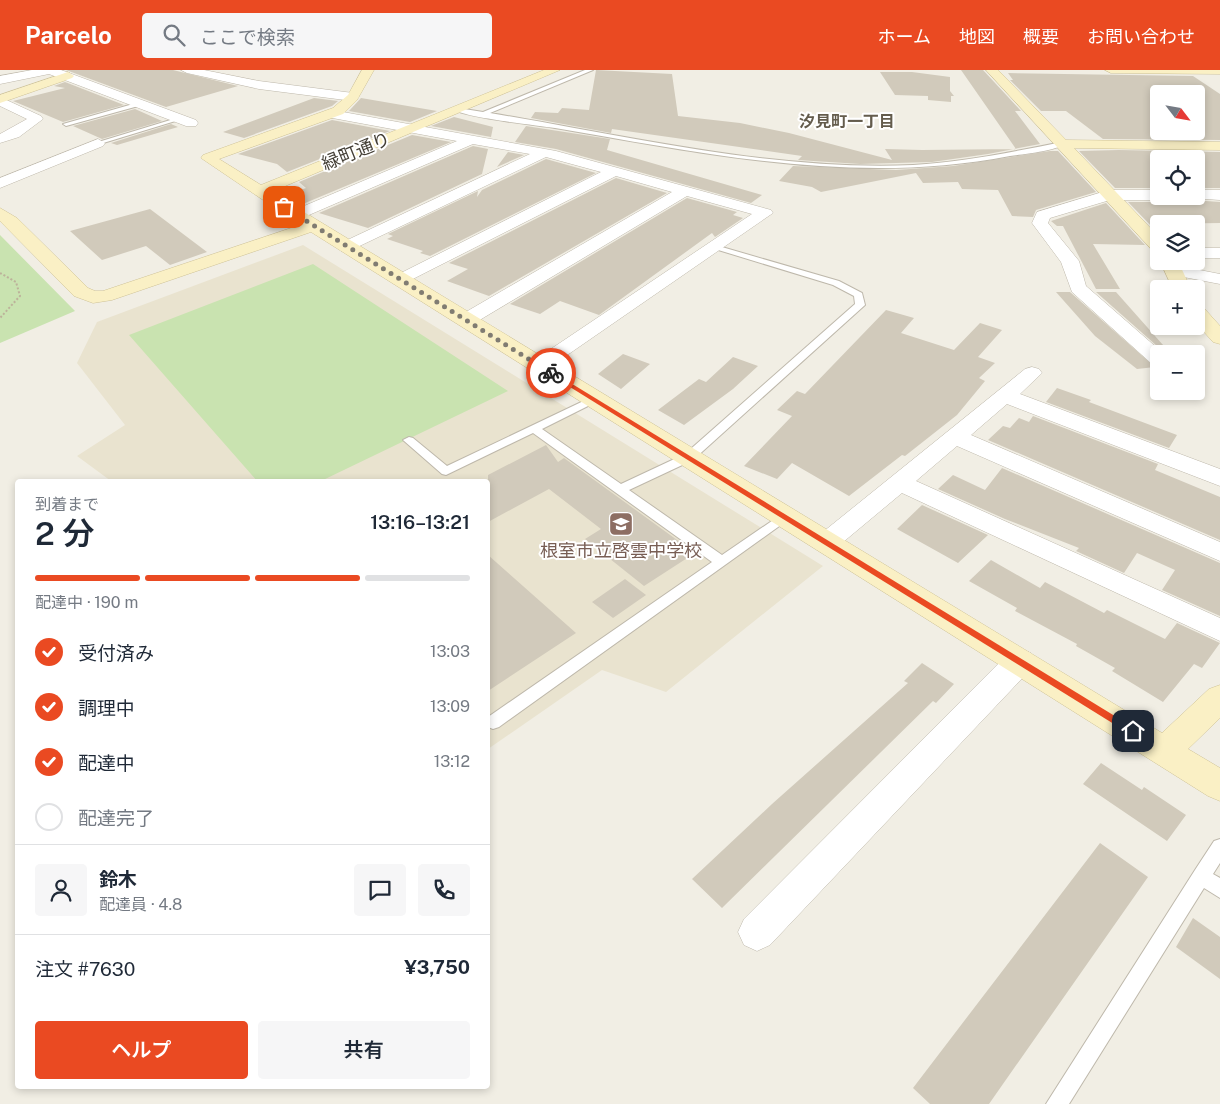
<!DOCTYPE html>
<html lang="ja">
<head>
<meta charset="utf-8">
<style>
	:root { --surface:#fff; --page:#f6f6f7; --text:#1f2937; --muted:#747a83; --line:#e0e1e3; --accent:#ea4a22 }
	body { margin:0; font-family:"Public Sans","Noto Sans JP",sans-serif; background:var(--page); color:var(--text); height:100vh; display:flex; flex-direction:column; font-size:19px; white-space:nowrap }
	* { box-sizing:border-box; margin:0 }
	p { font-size:16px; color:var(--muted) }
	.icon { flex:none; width:28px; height:28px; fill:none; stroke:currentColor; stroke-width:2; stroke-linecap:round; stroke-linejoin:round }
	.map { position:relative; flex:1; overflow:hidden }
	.panel { position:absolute; left:15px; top:409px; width:475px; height:610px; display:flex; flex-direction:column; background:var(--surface); border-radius:5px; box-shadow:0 2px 8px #0003 }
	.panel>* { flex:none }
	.needle { width:32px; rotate:121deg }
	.controls { position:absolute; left:1150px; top:15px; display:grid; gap:10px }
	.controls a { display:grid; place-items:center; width:55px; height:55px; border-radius:5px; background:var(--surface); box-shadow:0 2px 8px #0003; font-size:25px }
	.pin { position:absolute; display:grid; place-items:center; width:42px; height:42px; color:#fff; margin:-21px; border-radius:10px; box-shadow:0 2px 8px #0006 }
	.courier { position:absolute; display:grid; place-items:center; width:50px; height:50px; margin:-25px; border:4px solid #ea4a22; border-radius:50%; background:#fff; color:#222; box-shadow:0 1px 6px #0007 }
	.headline em { font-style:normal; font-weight:600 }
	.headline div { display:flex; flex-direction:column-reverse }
	.headline { display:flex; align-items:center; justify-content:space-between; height:85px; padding:0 20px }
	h1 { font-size:32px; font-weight:600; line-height:38px }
	.bar { display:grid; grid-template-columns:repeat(4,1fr); gap:8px 5px; align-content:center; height:60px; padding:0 20px }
	.bar i { height:6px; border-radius:4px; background:var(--line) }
	.bar .active { background:var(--accent) }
	.bar p { grid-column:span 4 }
	.line { display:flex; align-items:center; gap:12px; padding:0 20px; border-top:1px solid var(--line) }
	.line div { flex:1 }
	.round { display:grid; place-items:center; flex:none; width:52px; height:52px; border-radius:5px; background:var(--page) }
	ol { padding:0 20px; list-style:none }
	li { display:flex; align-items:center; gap:15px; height:55px }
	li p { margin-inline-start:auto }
	li .icon { padding:5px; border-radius:50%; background:var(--accent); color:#fff; stroke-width:4 }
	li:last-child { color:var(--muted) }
	li i { width:28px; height:28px; border:2px solid var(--line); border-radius:50% }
	.cta { display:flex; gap:10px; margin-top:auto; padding:10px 20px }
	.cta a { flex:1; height:58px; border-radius:5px; background:var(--accent); color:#fff; font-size:20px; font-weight:600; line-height:58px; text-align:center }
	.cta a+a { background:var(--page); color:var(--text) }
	header { display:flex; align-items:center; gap:30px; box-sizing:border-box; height:70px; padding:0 25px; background:var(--accent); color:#fff }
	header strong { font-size:24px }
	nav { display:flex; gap:28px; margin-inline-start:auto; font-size:18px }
	.search { width:350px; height:45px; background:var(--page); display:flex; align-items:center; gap:12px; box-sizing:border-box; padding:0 18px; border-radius:5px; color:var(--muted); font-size:19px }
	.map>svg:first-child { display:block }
	.education { fill:#e9e3cf }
	.green { fill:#c9e3b0 }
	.building { fill:#d1cabb; fill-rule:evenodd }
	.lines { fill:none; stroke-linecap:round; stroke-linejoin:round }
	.lane-casing { stroke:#beb8ab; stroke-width:2 }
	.street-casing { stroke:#beb8ab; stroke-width:1 }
	.secondary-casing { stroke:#cec297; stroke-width:1 }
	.path { stroke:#bcb29a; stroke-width:2; stroke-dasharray:2 2; stroke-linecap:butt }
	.lane { fill:#fff; fill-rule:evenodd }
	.street { fill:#fff; fill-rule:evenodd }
	.secondary { fill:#faf0c5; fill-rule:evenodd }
	.route { fill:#ea4a22 }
	.done { stroke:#807c72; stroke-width:5; stroke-dasharray:0 9 }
	.labels { text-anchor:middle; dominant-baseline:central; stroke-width:4; stroke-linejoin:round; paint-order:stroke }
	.far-neighbourhood-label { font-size:16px; font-weight:bold; fill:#645c4d; stroke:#fff }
	.street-label { font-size:18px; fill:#433e35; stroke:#fff }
	.education-label { font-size:18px; fill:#785e54; stroke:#fff }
</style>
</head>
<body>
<header>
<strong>Parcelo</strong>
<div class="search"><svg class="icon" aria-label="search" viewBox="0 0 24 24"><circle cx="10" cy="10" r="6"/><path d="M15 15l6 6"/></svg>ここで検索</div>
<nav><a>ホーム</a><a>地図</a><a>概要</a><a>お問い合わせ</a></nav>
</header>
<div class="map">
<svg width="1220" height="1034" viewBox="0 0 1220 1034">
	<rect width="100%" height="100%" fill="#f1eee4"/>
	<!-- education -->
	<path class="education" d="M303 175 823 496 666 622 602 600 488 679V411H111L77 386 125 355 77 293 97 252Z"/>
	<!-- green -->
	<path class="green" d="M0 165 75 241 0 273Z
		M313 194 508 321 321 411H257L129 265Z"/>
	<!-- building -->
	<path class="building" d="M66 0H173L238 16 166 37Z
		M596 0 672 4 678 46 740 53 789 63 892 90 885 79 922 80 1016 79 961 0H983L1021 41H1015L1040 74 988 84 932 92 860 94 798 90 802 86 612 59 611 63 531 48 535 42 558 43 562 38 589 40Z
		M880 2H912L950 7V21L954 26H951V32L928 30V26L895 25Z
		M1008 3 1193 6 1220 24V70L1103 69 1066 41H1041L1010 10H1013ZM1159 24H1196V61H1159Z
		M65 12 124 35 63 52 13 31 65 18 54 16Z
		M314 28 338 31 332 36 244 68 223 62Z
		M361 28 437 41 410 52 349 41Z
		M135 39 162 51 102 69 73 56Z
		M454 47 493 57 491 67 431 56Z
		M332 50 390 61 287 102 277 94 238 84Z
		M171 54 178 57 117 75 111 73Z
		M526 56 610 69 607 80 762 125 751 133 556 79 515 72Z
		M412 65 451 72 298 136 292 133 305 127 293 123 306 118 299 112Z
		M473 76 488 79 482 104 368 158 319 143Z
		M1119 80 1220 82V118H1196V89H1159V118H1115L1079 81Z
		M1050 81H1058L1096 122 1036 140 1033 147 1012 146 998 120 962 119 958 112 923 113 916 103 821 122 812 117 779 111 793 96 896 100 953 96Z
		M508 82 524 85 497 97Z
		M546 89 596 103 430 186 420 183 423 181 387 169 393 166 388 164 478 121 477 127 482 120Z
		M616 108 667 123 489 226 447 211 468 199 449 193Z
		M1168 126H1187L1191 130 1220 132V153L1159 154V164L1128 132H1159Z
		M687 128 737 142 733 145 743 148 715 167 712 163 599 245 560 231 540 244 510 234Z
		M1106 133 1145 175 1093 174 1120 219H1096L1063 156H1057L1051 151Z
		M150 139 207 182 170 195 146 176 102 190 70 161Z
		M1056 222H1070L1155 297 1137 299 1095 266Z
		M1096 222H1116L1171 284H1166Z
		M886 240 914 248 901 263 954 280 980 253 1002 260 978 287 995 293 979 308 985 311 957 345 905 386 902 385 849 426 792 393 777 409 744 396 792 346 777 340 797 321 805 324Z
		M623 284 650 294 621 319 598 304Z
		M733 287 758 296 733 319 684 355 658 340 699 309 706 312Z
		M1057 318 1091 330 1089 332 1177 365 1169 378 1046 332Z
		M1033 346 1158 394 1155 400 1220 427V470L988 370 1003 356 1010 358 1019 348 1029 352Z
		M546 375 558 392 564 388 695 483 644 516 585 469 601 459 549 419 488 452V405Z
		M1002 398 1220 493V546L1162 520 1175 500 1137 483 1124 503 1076 481 1079 478 1005 449 938 419 953 405 985 420Z
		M922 435 988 465 958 493 897 459Z
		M488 485 576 563 488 621Z
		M991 490 1040 518 1045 512 1104 543 1107 540 1165 569 1177 553 1220 573 1202 598 1194 594 1163 632 1112 601 1115 598 1076 576 1077 574 1015 541 1017 538 969 511Z
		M625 509 646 525 613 548 592 532Z
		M922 593 954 614 936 633 933 631 722 838 692 809 772 734 908 613 904 611Z
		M1101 693 1142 720 1144 717 1186 745 1167 771 1083 714Z
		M1100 773 1148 807 989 1034H930L913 1018Z
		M1193 848 1220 867V909L1176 877Z"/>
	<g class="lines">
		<defs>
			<path id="lane" d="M585 0H593L490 43C629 66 771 101 913 95 963 92 1013 82 1062 72L1065 74C1054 81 1025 84 1010 86 857 116 707 84 555 58 536 55 467 48 455 40L458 38 483 42Z
				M140 32 142 35 66 56 63 54Z
				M177 48 182 49 100 74 95 73Z
				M715 175 839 211 862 223 865 235 693 390 629 420 722 485 782 444 786 443 792 447 499 657 493 659 488 657V647L712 492 533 363 446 405 442 404 403 370 409 367 413 368 447 396 594 326 599 329 598 331 542 359 621 414 685 384 855 234 854 226 833 215 715 179Z
				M1220 769V793L1213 804 1220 808V828L1204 818 1069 1034H1046L1195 800 1214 771Z"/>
			<path id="street" d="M32 0H61L196 50 198 53 196 56H186L49 4 0 14V6Z
				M181 0H204L259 11 353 23 359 27 353 31 259 19 187 3Z
				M0 27 41 46 43 49 19 67 0 73V64L27 49 0 36Z
				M332 40 556 81 771 140 773 143 547 299 540 301 533 299 530 295 533 291 752 144 687 126 473 254H459L456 250 459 246 672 122 616 106 401 215 395 214 392 210 395 206 601 102 546 87 347 182 341 181 338 177 341 173 530 84 473 74 302 148H290L288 145 290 142 457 71 327 47 326 44Z
				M98 69 105 73 103 76 0 118V108Z
				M1109 120H1159V126H1166L1159 130H1110L1050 148 1048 153 1079 191 1086 216 1164 284H1159V296L1152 294 1072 222 1061 192 1032 153 1037 142Z
				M1196 120H1220V130L1191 128 1189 126H1196Z
				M1196 178H1220V188H1196Z
				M1174 195 1220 204V214L1168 204 1165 200 1168 196Z
				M1032 297 1039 299 1042 303 1020 324 1220 399V416L1007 334 971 365 1220 472V491L957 376 916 411 1220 548V571L902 423 836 478 827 481 818 478 814 472 818 466 1025 299Z
				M1020 579 1031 583 1035 591 1031 599 770 875 757 881 744 875 738 862 744 849 1009 583Z"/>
			<path id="secondary" d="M362 0H374L357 30 343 44 219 89 261 115 544 0H560L271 122 1162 663 1209 619 1220 615V648L1188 679 1220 698V731L1208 726 311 162 112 230 93 233 74 226 0 151V138L17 148 88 218 95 221H103L300 155 201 88 203 85 333 38 348 25Z
				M986 0H998L1066 70 1220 72V80L1074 78 1159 167V182L1153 181Z
				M1105 0H1220V4L1111 3Z
				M68 2 74 6 72 8 0 33V25Z
				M1160 191H1178L1191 219H1173Z
				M1196 235 1203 237 1220 256V274L1213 272 1196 253Z"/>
		</defs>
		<!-- lane casing -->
		<use href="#lane" class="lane-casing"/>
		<!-- street casing -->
		<use href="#street" class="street-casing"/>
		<!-- secondary casing -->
		<use href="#secondary" class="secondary-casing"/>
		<!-- path -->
		<path class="path" d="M0 203 16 212 20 226 0 248"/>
		<!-- lane -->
		<use href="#lane" class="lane"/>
		<!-- street -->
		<use href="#street" class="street"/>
		<!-- secondary -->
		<use href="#secondary" class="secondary"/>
	</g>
	<!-- route -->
	<path class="route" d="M551 301 1136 659V664H1130L549 304Z"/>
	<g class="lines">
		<!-- done -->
		<path class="done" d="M284 137 551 303"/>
	</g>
	<!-- icons -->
	<defs>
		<symbol id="school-square" viewBox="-11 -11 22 22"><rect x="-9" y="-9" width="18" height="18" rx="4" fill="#8d6e63" stroke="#fff"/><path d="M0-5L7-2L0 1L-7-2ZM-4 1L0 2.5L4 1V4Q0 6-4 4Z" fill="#fff"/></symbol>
	</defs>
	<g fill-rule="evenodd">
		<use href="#school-square" x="607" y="440" width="28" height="28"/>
	</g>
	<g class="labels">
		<!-- far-neighbourhood labels -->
		<g class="far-neighbourhood-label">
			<text x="847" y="51">汐見町一丁目</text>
		</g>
		<!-- street labels -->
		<g class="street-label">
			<text transform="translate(356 81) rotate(-22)">緑町通り</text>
		</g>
		<!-- education labels -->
		<g class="education-label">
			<text x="621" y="480">根室市立啓雲中学校</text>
		</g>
	</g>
</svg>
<div class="controls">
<a><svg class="needle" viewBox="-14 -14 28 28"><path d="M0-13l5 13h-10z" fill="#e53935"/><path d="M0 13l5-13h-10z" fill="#747a83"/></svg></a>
<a><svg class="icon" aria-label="locate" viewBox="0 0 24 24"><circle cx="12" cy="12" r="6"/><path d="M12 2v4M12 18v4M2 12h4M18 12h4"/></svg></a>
<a><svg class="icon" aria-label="layers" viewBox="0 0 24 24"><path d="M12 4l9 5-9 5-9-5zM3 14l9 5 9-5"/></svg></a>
<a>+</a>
<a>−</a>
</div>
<div class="pin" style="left:284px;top:137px;background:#ea580c"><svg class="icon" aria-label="bag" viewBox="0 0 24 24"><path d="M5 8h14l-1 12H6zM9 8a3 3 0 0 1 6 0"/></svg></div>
<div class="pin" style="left:1133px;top:661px;background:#1f2937"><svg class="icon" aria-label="home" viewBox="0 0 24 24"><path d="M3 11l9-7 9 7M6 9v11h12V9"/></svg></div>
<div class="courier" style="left:551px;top:303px"><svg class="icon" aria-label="bike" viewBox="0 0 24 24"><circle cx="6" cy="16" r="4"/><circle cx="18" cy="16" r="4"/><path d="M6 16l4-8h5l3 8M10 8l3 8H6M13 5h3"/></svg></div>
<section class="panel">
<div class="headline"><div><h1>2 分</h1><p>到着まで</p></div><em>13:16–13:21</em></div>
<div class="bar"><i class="active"></i><i class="active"></i><i class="active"></i><i></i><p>配達中 · 190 m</p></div>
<ol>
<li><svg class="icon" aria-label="check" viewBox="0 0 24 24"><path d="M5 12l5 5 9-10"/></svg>受付済み<p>13:03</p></li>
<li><svg class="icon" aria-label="check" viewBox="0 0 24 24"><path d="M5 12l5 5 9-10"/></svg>調理中<p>13:09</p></li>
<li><svg class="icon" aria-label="check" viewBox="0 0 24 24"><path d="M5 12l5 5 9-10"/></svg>配達中<p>13:12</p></li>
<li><i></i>配達完了</li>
</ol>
<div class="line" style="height:90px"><a class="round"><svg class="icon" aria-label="person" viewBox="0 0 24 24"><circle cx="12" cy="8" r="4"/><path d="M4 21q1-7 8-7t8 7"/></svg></a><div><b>鈴木</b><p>配達員 · 4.8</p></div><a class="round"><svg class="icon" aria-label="chat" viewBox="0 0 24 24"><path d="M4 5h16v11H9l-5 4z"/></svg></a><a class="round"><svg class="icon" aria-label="phone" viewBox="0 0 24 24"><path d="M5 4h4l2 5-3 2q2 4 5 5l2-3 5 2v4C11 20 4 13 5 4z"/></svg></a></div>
<div class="line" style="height:65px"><div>注文 #7630</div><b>¥3,750</b></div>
<div class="cta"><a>ヘルプ</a><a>共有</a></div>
</section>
</div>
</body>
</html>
